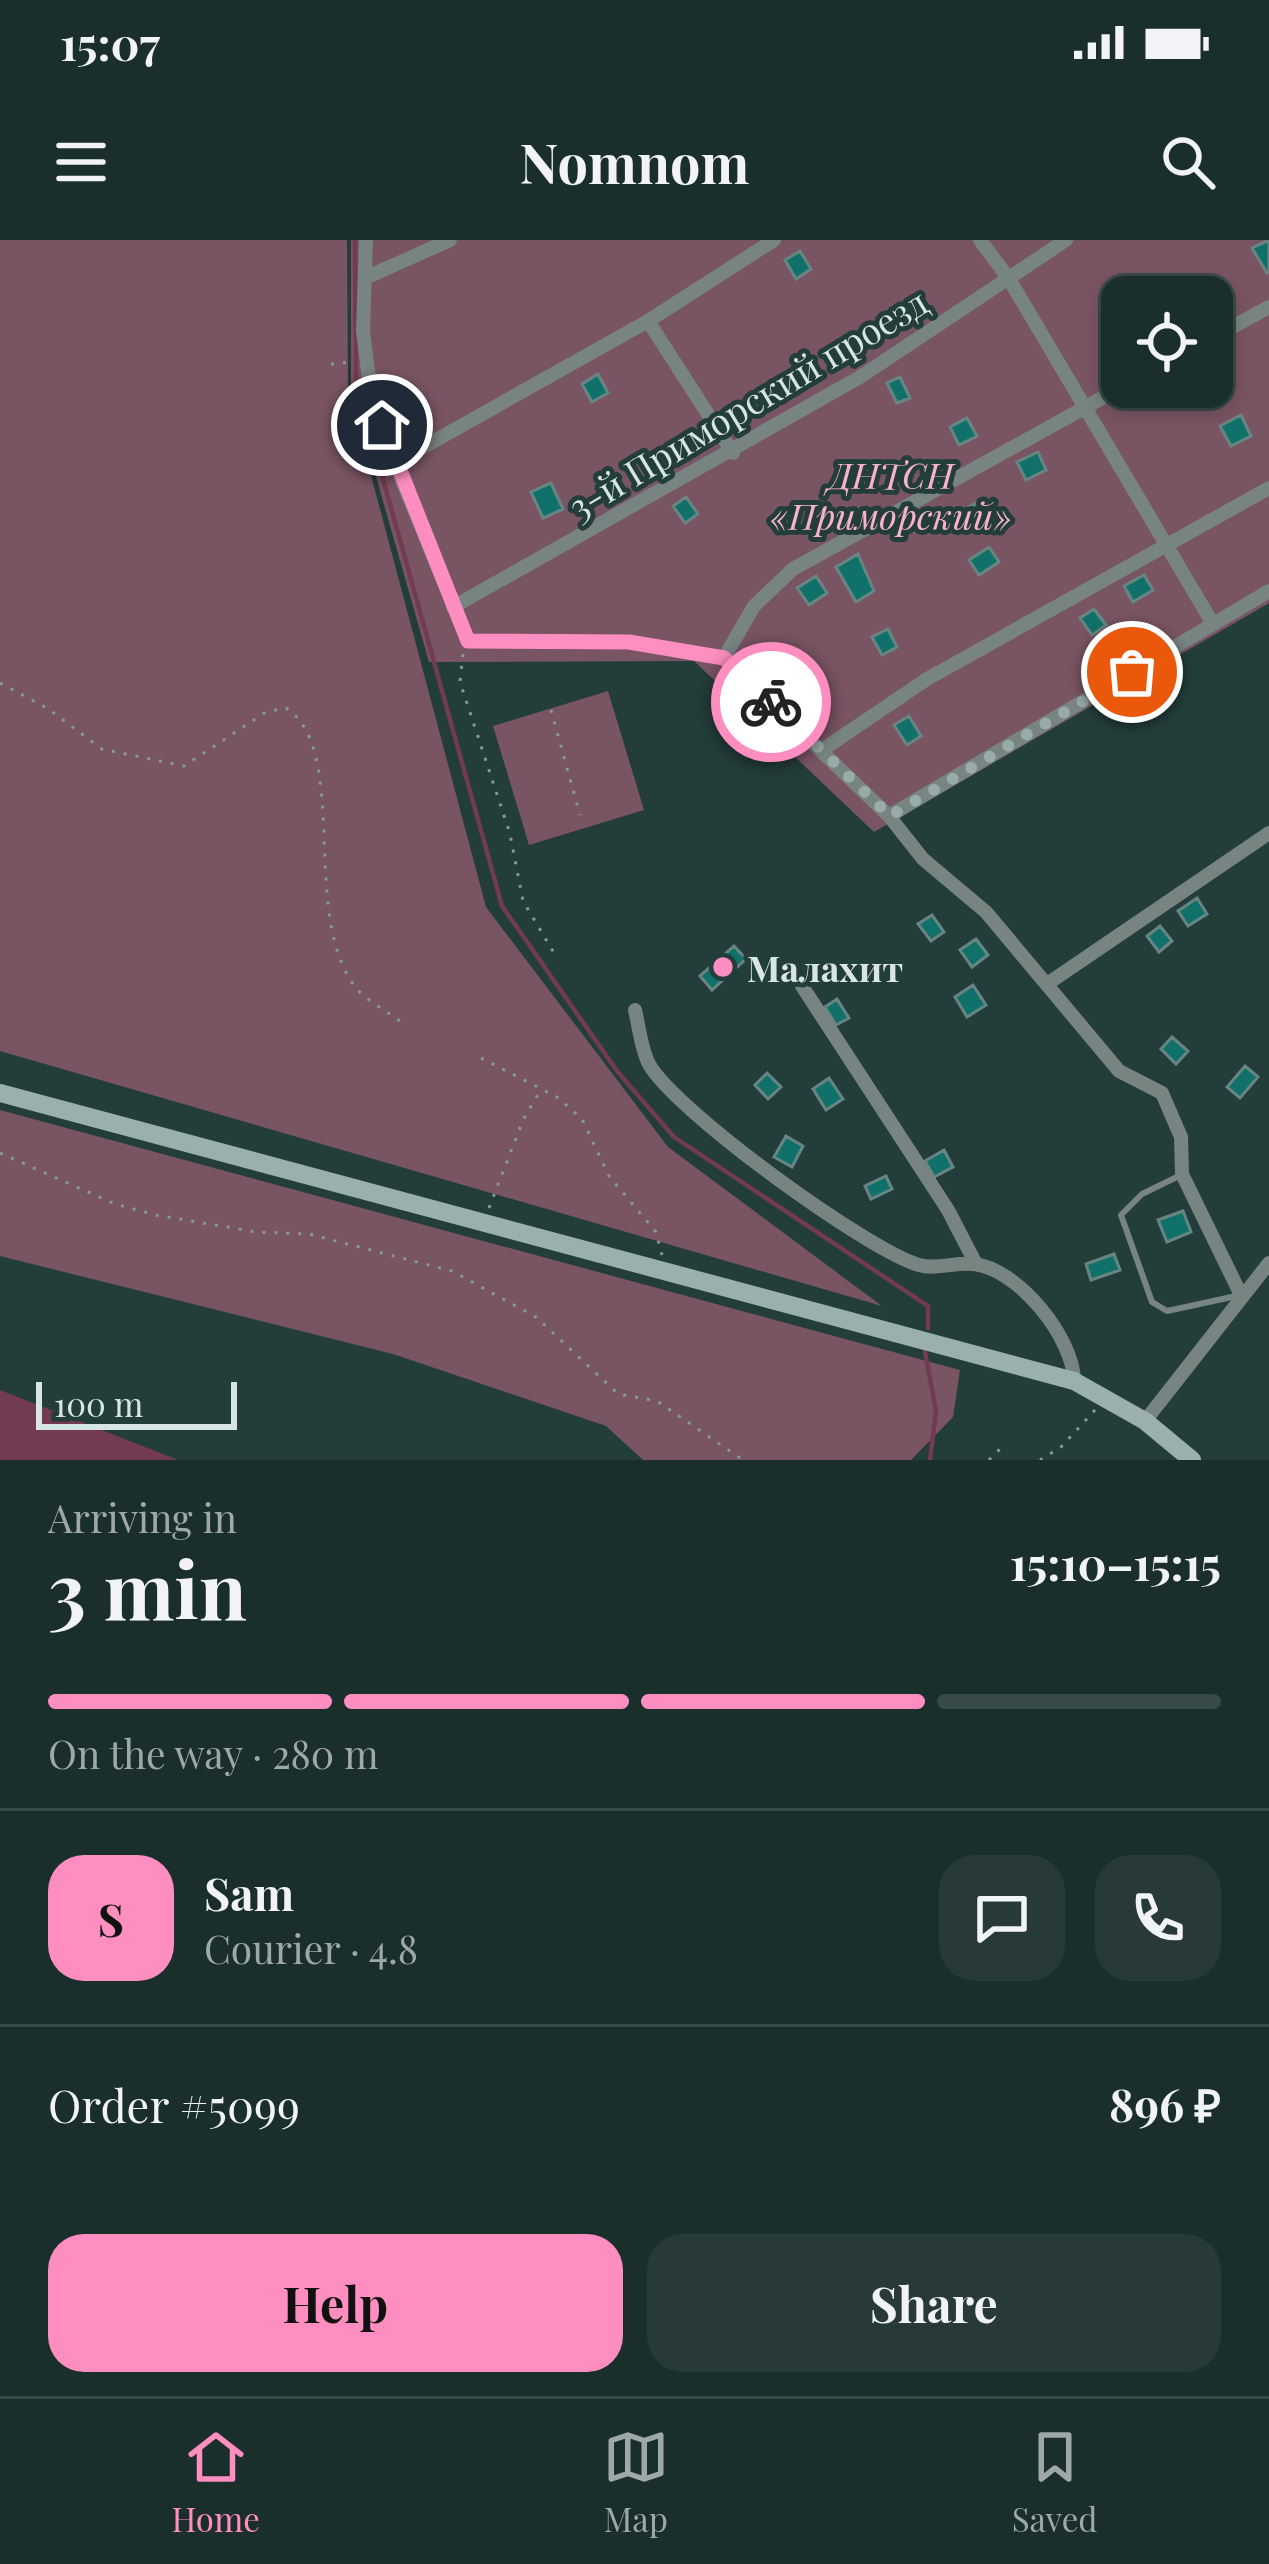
<!DOCTYPE html>
<html lang="en">
<head>
<meta charset="utf-8">
<style>
	:root { --surface:#1a2e2c; --page:#273a38; --text:#f1f3f6; --muted:#9fa8a9; --line:#384a48; --accent:#fd8ebf }
	body { margin:0; font-family:"Playfair Display",serif; background:var(--page); color:var(--text); height:100vh; display:flex; flex-direction:column; font-size:45px; white-space:nowrap }
	* { box-sizing:border-box; margin:0 }
	p { font-size:39px; color:var(--muted) }
	.icon { flex:none; width:66px; height:66px; fill:none; stroke:currentColor; stroke-width:2; stroke-linecap:round; stroke-linejoin:round }
	.map { position:relative; height:1220px; overflow:hidden }
	.drawer { display:flex; flex-direction:column; background:var(--surface); flex:1 }
	.drawer>* { flex:none }
	.buttons { position:absolute; left:1101px; top:36px; display:grid; gap:24px }
	.buttons a { display:grid; place-items:center; width:132px; height:132px; border-radius:24px; background:var(--surface); box-shadow:0 6px 18px #0003,0 0 0 3px var(--line); font-size:60px }
	.scale { position:absolute; left:36px; bottom:30px; width:201px; box-sizing:border-box; padding-left:12px; border:6px solid #d7e6e4; border-top:0; font-size:33px; line-height:42px; white-space:nowrap; color:#d7e6e4; -webkit-text-stroke:9px #233d3a; paint-order:stroke }
	.pin { position:absolute; display:grid; place-items:center; width:102px; height:102px; color:#fff; margin:-51px; border:6px solid #fff; border-radius:50%; box-shadow:0 3px 12px #0007 }
	.courier { position:absolute; display:grid; place-items:center; width:120px; height:120px; margin:-60px; border:9px solid #fd8ebf; border-radius:50%; background:#fff; color:#222; box-shadow:0 3px 15px #0007 }
	.head em { font-style:normal; font-weight:700 }
	.head div { display:flex; flex-direction:column-reverse }
	.head { display:flex; align-items:center; justify-content:space-between; height:204px; padding:0 48px }
	h1 { font-size:78px; font-weight:700; line-height:90px }
	.bar { display:grid; grid-template-columns:repeat(4,1fr); gap:18px 12px; align-content:center; height:144px; padding:0 48px }
	.bar i { height:15px; border-radius:9px; background:var(--line) }
	.bar .active { background:var(--accent) }
	.bar p { grid-column:span 4 }
	.line { display:flex; align-items:center; gap:30px; padding:0 48px; border-top:3px solid var(--line) }
	.line div { flex:1 }
	.round { display:grid; place-items:center; flex:none; width:126px; height:126px; border-radius:36px; background:var(--page) }
	.primary-button { display:flex; gap:24px; margin-top:auto; padding:24px 48px }
	.primary-button a { flex:1; height:138px; border-radius:36px; background:var(--accent); color:#111; font-size:48px; font-weight:700; line-height:138px; text-align:center }
	.primary-button a+a { background:var(--page); color:var(--text) }
	.status { display:flex; justify-content:space-between; align-items:center; height:84px; padding:0 60px; background:var(--surface); direction:ltr }
	.status svg { height:33px; fill:currentColor }
	header { display:flex; justify-content:space-between; align-items:center; height:156px; padding:0 48px; background:var(--surface); font-size:54px; font-weight:700 }
	.menu { display:flex; justify-content:space-around; align-items:center; height:168px; border-top:3px solid var(--line); background:var(--surface); font-size:33px; color:var(--muted) }
	.menu a { display:grid; justify-items:center; gap:6px }
	.menu .active { color:var(--accent) }
	.map>svg:first-child { display:block }
	.green { fill:#795463; fill-rule:evenodd }
	.water { fill:#723b53 }
	.lines { fill:none; stroke-linecap:round; stroke-linejoin:round }
	.stream { stroke:#723b53; stroke-width:4.5 }
	.building { fill:#0f716a; stroke:#698582; stroke-width:3 }
	.path { stroke:#859996; stroke-width:3; stroke-dasharray:3 9; stroke-linecap:butt }
	.service { stroke:#788482; stroke-width:6 }
	.minor { stroke:#788482; stroke-width:14 }
	.secondary { stroke:#9bafac; stroke-width:18 }
	.done { stroke:#98aba8; stroke-width:12; stroke-dasharray:0 21.6 }
	.route { stroke:#fd8ebf; stroke-width:15 }
	.poi-dot { fill:#fd8ebf; stroke:#233d3a; stroke-width:4.5 }
	.labels { text-anchor:middle; dominant-baseline:central; stroke-width:10; stroke-linejoin:round; paint-order:stroke }
	.street-label { font-size:36px; fill:#d7e6e4; stroke:#233d3a }
	.park-label { font-size:36px; font-style:italic; fill:#f9b1ce; stroke:#233d3a }
	.poi-label { font-size:36px; font-weight:bold; fill:#d7e6e4; stroke:#233d3a; text-anchor:start }
</style>
</head>
<body>
<div class="status"><b>15:07</b><svg viewBox="0 0 49 12"><path d="M0 12V9h3v3zM5 12V6h3v6zM10 12V3h3v9zM15 12V0h3v12zM26 1h20v11H26zM47 4h2v5h-2z"/></svg></div>
<header><svg class="icon" aria-label="menu" viewBox="0 0 24 24"><path d="M4 6h16M4 12h16M4 18h16"/></svg>Nomnom<svg class="icon" aria-label="search" viewBox="0 0 24 24"><circle cx="10" cy="10" r="6"/><path d="M15 15l6 6"/></svg></header>
<div class="map">
<svg width="1269" height="1220" viewBox="0 0 1269 1220">
	<rect width="100%" height="100%" fill="#233d3a"/>
	<!-- green -->
	<path class="green" d="M0 0H347L348 149 486 667 668 907 882 1066 0 811Z
		M351 0H1269V363L874 592 694 421 429 422 351 149ZM1122 57H1212V147H1122Z
		M608 451 644 570 529 605 493 486Z
		M0 870 960 1130 953 1177 911 1220H643L606 1186 393 1114 0 1016Z"/>
	<!-- water -->
	<path class="water" d="M0 1150 158 1212 178 1220H0Z"/>
	<g class="lines">
		<!-- stream -->
		<path class="stream" d="M355 0 356 142 502 666 617 831 674 897 928 1066V1088
			M925 1112 936 1171 930 1220"/>
	</g>
	<!-- building -->
	<path class="building" d="M1269 0V32L1267 33 1252 8Z
		M800 11 811 29 796 39 785 20Z
		M598 134 608 153 592 162 582 144Z
		M900 137 910 158 897 163 887 143Z
		M1241 175 1251 196 1231 206 1220 186Z
		M967 178 977 196 959 205 950 187Z
		M1038 212 1046 230 1026 240 1017 222Z
		M551 243 563 269 543 278 531 252Z
		M686 257 698 274 685 283 673 266Z
		M976 263 986 282 967 291 958 273Z
		M989 307 999 322 979 335 969 320Z
		M858 314 874 351 856 362 836 327Z
		M1144 335 1153 350 1133 362 1124 346Z
		M816 336 827 353 809 365 797 348Z
		M1094 369 1106 385 1092 395 1080 378Z
		M888 389 897 407 882 415 872 397Z
		M909 476 921 496 907 505 894 485Z
		M1197 658 1207 674 1188 686 1178 671Z
		M932 675 944 692 931 701 918 684Z
		M1160 686 1172 701 1159 712 1147 696Z
		M976 699 988 715 972 727 960 710Z
		M734 706 746 719 712 750 700 736Z
		M973 745 986 765 967 777 955 757Z
		M837 759 849 778 836 785 825 767Z
		M1172 797 1188 811 1176 824 1161 809Z
		M1245 826 1258 837 1240 858 1227 847Z
		M767 833 781 847 768 859 755 845Z
		M829 838 843 859 826 870 813 849Z
		M786 896 803 906 792 927 774 917Z
		M944 910 953 927 934 937 925 921Z
		M886 936 892 949 871 959 865 946Z
		M1183 971 1191 992 1167 1002 1158 980Z
		M1114 1014 1120 1030 1091 1040 1086 1024Z"/>
	<g class="lines">
		<!-- path -->
		<path class="path" d="M331 124 350 122
			M463 414 460 442 510 594 523 661 557 718
			M0 443 47 468 102 509 184 526 266 472 286 468C351 510 299 676 356 748 367 761 387 771 401 782
			M551 470 580 575
			M481 818 557 857 582 879 609 936 656 992 662 1015
			M0 913 115 964 156 975 256 992 309 994 452 1031 536 1077 618 1154 657 1161 743 1220
			M489 968 523 880 540 851
			M989 1220 1003 1206
			M1040 1220 1061 1207 1096 1169"/>
		<!-- service -->
		<path class="service" d="M1179 936 1142 954 1121 975 1152 1062 1167 1071 1241 1055"/>
		<!-- minor -->
		<path class="minor" d="M366 0 363 91 370 147 395 223 468 401 629 402 724 418 889 576 923 619 986 672 1119 831 1162 853 1181 897 1182 934 1241 1055
			M980 0 1009 39 1213 384
			M365 38 450 0
			M648 81 733 213
			M1212 98 1269 67
			M395 223 648 81 774 0
			M453 367 860 137 1066 0
			M724 418 754 366 793 329 1122 147
			M822 510 927 439 1269 248
			M889 576 1269 351
			M1050 742 1269 593
			M802 746 948 970 976 1024
			M635 770C639 786 641 809 649 824 674 870 867 1010 919 1025 936 1030 956 1022 974 1024 1019 1029 1074 1099 1074 1141
			M1145 1181 1269 1023"/>
		<!-- secondary -->
		<path class="secondary" d="M0 853 1074 1141 1145 1181 1192 1220"/>
	</g>
	<g class="lines">
		<!-- done -->
		<path class="done" d="M771 462 890 576 1132 432"/>
		<!-- route -->
		<path class="route" d="M382 185 468 401 629 402 724 418 771 462"/>
	</g>
	<!-- markers -->
	<circle class="poi-dot" cx="723" cy="727" r="12"/>
	<g class="labels">
		<!-- street labels -->
		<g class="street-label">
			<text transform="translate(747 163) rotate(-31)">3-й Приморский проезд</text>
		</g>
		<!-- park labels -->
		<g class="park-label">
			<text x="891" y="234">ДНТСН<tspan x="891" dy="41">«Приморский»</tspan></text>
		</g>
		<!-- poi labels -->
		<g class="poi-label">
			<text x="747" y="727">Малахит</text>
		</g>
	</g>
</svg>
<div class="buttons">
<a><svg class="icon" aria-label="locate" viewBox="0 0 24 24"><circle cx="12" cy="12" r="6"/><path d="M12 2v4M12 18v4M2 12h4M18 12h4"/></svg></a>
</div>
<div class="scale">100 m</div>
<div class="pin" style="left:1132px;top:432px;background:#ea580c"><svg class="icon" aria-label="bag" viewBox="0 0 24 24"><path d="M5 8h14l-1 12H6zM9 8a3 3 0 0 1 6 0"/></svg></div>
<div class="pin" style="left:382px;top:185px;background:#1f2937"><svg class="icon" aria-label="home" viewBox="0 0 24 24"><path d="M3 11l9-7 9 7M6 9v11h12V9"/></svg></div>
<div class="courier" style="left:771px;top:462px"><svg class="icon" aria-label="bike" viewBox="0 0 24 24"><circle cx="6" cy="16" r="4"/><circle cx="18" cy="16" r="4"/><path d="M6 16l4-8h5l3 8M10 8l3 8H6M13 5h3"/></svg></div>
</div>
<section class="drawer">
<div class="head"><div><h1>3 min</h1><p>Arriving in</p></div><em>15:10–15:15</em></div>
<div class="bar"><i class="active"></i><i class="active"></i><i class="active"></i><i></i><p>On the way · 280 m</p></div>
<div class="line" style="height:216px"><b class="round" style="background:var(--accent);color:#111">S</b><div><b>Sam</b><p>Courier · 4.8</p></div><a class="round"><svg class="icon" aria-label="chat" viewBox="0 0 24 24"><path d="M4 5h16v11H9l-5 4z"/></svg></a><a class="round"><svg class="icon" aria-label="phone" viewBox="0 0 24 24"><path d="M5 4h4l2 5-3 2q2 4 5 5l2-3 5 2v4C11 20 4 13 5 4z"/></svg></a></div>
<div class="line" style="height:156px"><div>Order #5099</div><b>896 ₽</b></div>
<div class="primary-button"><a>Help</a><a>Share</a></div>
</section>
<nav class="menu">
<a class="active"><svg class="icon" aria-label="home" viewBox="0 0 24 24"><path d="M3 11l9-7 9 7M6 9v11h12V9"/></svg>Home</a>
<a><svg class="icon" aria-label="map" viewBox="0 0 24 24"><path d="M3 6l6-2 6 2 6-2v14l-6 2-6-2-6 2zM9 4v14M15 6v14"/></svg>Map</a>
<a><svg class="icon" aria-label="saved" viewBox="0 0 24 24"><path d="M7 4h10v16l-5-4-5 4z"/></svg>Saved</a>
</nav>
</body>
</html>
